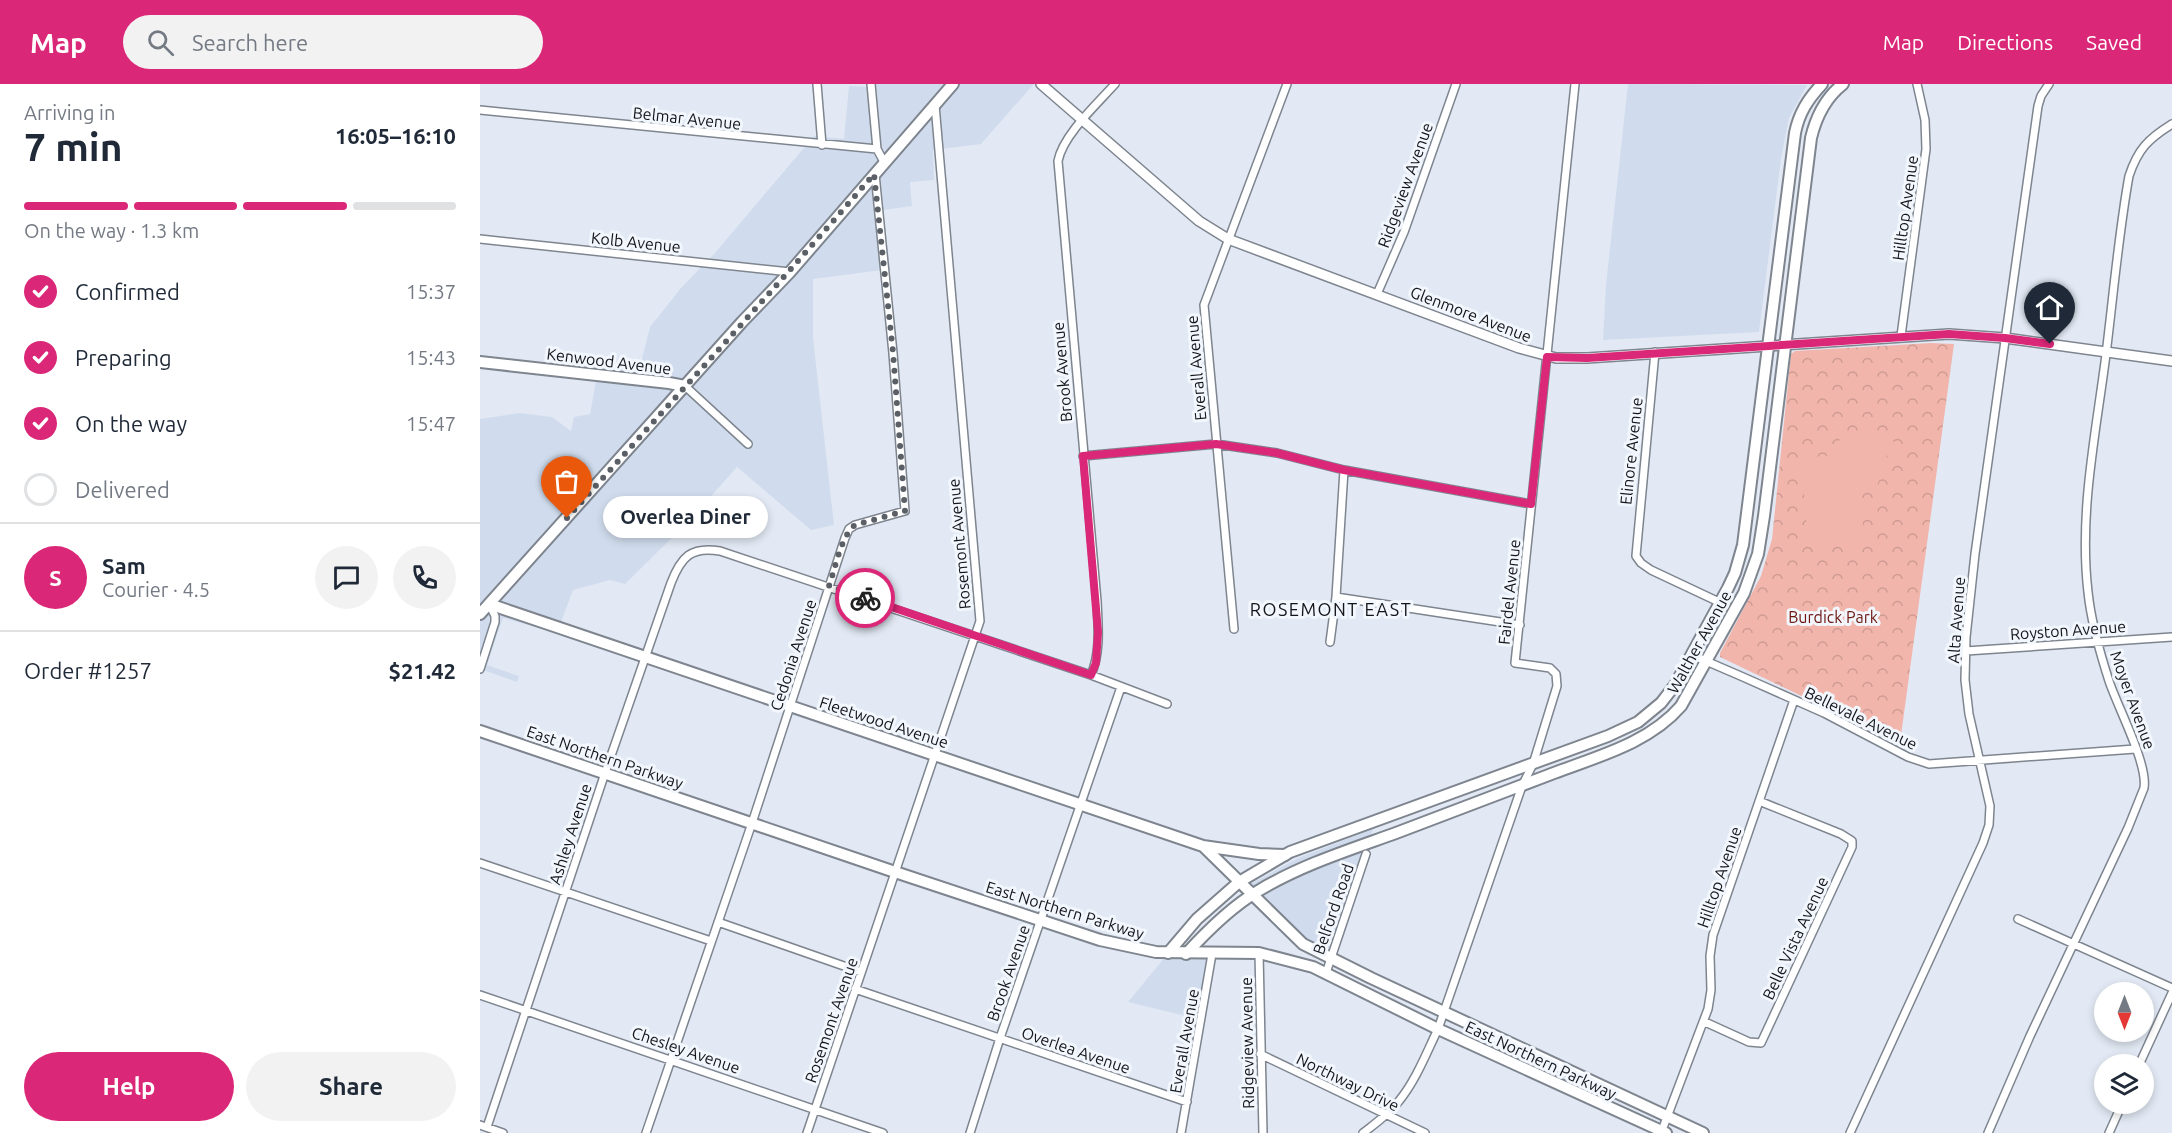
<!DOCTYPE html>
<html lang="en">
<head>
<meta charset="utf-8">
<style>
	:root { --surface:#fff; --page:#f2f2f3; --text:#1f2937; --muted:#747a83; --line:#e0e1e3; --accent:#db2777 }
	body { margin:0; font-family:Ubuntu,sans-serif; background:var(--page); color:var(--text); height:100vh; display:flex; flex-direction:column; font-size:22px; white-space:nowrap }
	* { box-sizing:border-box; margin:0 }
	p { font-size:20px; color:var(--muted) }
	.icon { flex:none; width:33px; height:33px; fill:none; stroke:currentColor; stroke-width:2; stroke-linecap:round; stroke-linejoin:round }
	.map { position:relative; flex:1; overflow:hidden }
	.panel { display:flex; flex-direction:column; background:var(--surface); width:480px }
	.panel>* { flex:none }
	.needle { width:39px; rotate:180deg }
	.controls { position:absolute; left:1614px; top:898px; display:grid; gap:12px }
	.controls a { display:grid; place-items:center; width:60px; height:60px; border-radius:50%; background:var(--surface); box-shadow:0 3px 9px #0003; font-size:30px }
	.pin { position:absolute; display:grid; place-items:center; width:51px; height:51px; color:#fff; margin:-62px -26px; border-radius:50% 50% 50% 0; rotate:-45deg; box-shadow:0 0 6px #0007 }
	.pin .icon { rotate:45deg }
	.courier { position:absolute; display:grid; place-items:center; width:60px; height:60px; margin:-30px; border:4px solid #db2777; border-radius:50%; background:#fff; color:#222; box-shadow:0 2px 8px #0007 }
	.bubble { position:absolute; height:42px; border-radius:21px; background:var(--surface); box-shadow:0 3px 9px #0003; font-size:20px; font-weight:600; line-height:42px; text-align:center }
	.headline em { font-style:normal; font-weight:600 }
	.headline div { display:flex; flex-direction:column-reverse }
	.headline { display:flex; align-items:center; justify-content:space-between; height:102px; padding:0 24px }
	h1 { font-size:39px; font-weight:600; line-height:45px }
	.bar { display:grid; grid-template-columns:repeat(4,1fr); gap:9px 6px; align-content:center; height:72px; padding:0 24px }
	.bar i { height:8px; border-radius:4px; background:var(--line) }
	.bar .selected { background:var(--accent) }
	.bar p { grid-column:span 4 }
	.line { display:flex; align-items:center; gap:15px; padding:0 24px; border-top:2px solid var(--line) }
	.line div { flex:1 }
	.round { display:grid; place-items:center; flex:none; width:63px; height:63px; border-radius:32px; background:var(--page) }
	ol { padding:0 24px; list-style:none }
	li { display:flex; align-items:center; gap:18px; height:66px }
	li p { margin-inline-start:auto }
	li .icon { padding:6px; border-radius:50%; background:var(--accent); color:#fff; stroke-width:4 }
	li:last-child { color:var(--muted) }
	li i { width:33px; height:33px; border:3px solid var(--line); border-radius:50% }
	.action { display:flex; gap:12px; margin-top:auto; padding:12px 24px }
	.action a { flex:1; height:69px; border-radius:36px; background:var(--accent); color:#fff; font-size:24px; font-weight:600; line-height:69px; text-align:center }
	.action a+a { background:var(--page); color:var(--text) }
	header { display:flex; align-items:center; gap:36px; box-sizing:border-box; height:84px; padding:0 30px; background:var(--accent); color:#fff }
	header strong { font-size:28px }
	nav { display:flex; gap:33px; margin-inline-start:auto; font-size:21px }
	.search { width:420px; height:54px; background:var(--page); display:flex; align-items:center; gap:15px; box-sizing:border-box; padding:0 21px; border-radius:33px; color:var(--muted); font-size:22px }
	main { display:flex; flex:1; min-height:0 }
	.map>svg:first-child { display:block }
	.built { fill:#d0dced }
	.park { fill:url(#park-crowns) }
	.pitch { fill:#f1b5ab }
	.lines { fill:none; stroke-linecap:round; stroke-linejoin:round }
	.minor-casing { stroke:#7e858f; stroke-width:10 }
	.tertiary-casing { stroke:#7e858f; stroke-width:12 }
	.secondary-casing { stroke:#7e858f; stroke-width:14 }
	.primary-casing { stroke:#7e858f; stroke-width:14 }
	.minor { stroke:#fff; stroke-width:7 }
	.tertiary { stroke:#fff; stroke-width:9 }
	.secondary { stroke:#fff; stroke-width:10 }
	.primary { stroke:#fff; stroke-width:10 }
	.done { stroke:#5b5f66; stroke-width:6; stroke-dasharray:0 10.8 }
	.route { stroke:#db2777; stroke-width:8 }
	.labels { text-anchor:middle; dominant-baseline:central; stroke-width:6; stroke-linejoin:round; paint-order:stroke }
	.street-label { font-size:16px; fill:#131519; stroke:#f2f6fd }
	.park-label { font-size:16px; fill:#6b150e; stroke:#f2f6fd }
	.neighbourhood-label { font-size:18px; letter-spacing:1.5px; fill:#131519; stroke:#f2f6fd }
</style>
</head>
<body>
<header>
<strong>Map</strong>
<div class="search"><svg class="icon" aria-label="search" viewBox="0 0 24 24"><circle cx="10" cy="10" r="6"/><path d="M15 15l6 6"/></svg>Search here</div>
<nav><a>Map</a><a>Directions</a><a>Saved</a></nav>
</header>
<main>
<section class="panel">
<div class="headline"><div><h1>7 min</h1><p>Arriving in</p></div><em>16:05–16:10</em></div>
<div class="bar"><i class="selected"></i><i class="selected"></i><i class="selected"></i><i></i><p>On the way · 1.3 km</p></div>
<ol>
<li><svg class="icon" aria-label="check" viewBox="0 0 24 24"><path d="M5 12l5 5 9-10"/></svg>Confirmed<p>15:37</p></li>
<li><svg class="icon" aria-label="check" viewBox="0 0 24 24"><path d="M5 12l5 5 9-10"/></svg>Preparing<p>15:43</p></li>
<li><svg class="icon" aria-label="check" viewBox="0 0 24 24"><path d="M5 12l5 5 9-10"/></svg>On the way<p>15:47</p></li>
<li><i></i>Delivered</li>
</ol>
<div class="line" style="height:108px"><b class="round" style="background:var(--accent);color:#fff">S</b><div><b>Sam</b><p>Courier · 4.5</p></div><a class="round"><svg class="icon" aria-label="chat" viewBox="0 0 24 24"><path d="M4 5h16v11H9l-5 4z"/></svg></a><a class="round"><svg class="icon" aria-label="phone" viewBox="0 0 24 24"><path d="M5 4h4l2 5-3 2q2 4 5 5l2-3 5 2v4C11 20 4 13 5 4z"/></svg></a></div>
<div class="line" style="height:78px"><div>Order #1257</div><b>$21.42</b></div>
<div class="action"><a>Help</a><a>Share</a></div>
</section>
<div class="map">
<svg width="1692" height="1049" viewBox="0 0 1692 1049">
	<defs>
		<pattern id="park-crowns" width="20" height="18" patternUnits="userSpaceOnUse" patternTransform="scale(1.5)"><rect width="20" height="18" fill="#f1b5ab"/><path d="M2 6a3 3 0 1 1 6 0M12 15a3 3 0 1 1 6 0" fill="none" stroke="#ce9b93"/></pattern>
	</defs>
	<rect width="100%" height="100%" fill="#e2e9f4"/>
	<!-- built -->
	<path class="built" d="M388 0H554L501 60 453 66 454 96 430 98 432 122 403 126 410 185 333 195V254L354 441 331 446 257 383 211 435 145 500 130 496 93 506 77 549 23 534 7 581 39 592 37 598 0 585V335L39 329 72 333 91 347 94 333 110 330 118 286 158 290 170 243 201 204 234 170 334 52 364 55 369 2 387 3Z
		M1148 0 1327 1 1309 34 1301 75 1279 248 1123 256 1126 201Z
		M893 745 850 873 820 856 765 803 818 774Z
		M690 867 733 869 722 936 648 918Z"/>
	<!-- park -->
	<path class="park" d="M1451 259 1474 260 1420 659 1240 573V569L1281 492 1292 455 1311 270 1315 267Z"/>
	<!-- pitch -->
	<path class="pitch" d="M1367 347 1415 358 1414 366 1408 368 1396 405 1380 403 1384 454 1328 458 1321 374 1356 371 1360 354Z"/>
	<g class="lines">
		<defs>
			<path id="minor" d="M337 0 342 61
				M391 0 397 65 404 78
				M0 26 397 65
				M0 155 310 188
				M897 210 924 148 976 0
				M1421 252 1446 65 1445 36 1437 0
				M1175 268 1156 472 1161 479 1171 486 1239 518
				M205 302 268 360
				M603 372 736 360 797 369 864 386 1051 420
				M856 513 1040 541
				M754 545 724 221 807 0
				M850 558 856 513 864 386
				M1486 567 1692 553
				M1210 575 1219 574 1263 593 1344 629 1428 673 1449 680 1655 665
				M0 585 15 538V532L9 520
				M611 591C621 568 618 541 617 517L578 77C583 51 617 20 635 0
				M0 779 231 857
				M1538 835 1692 904
				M238 838 381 888
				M779 869 783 1049
				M846 889 886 770
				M375 905 707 1018
				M0 911 403 1049
				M1225 938 1269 958 1281 959 1372 763V757L1361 750 1279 717
				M780 970 945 1049
				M1659 981 1692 909
				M0 1041 23 1049
				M7 1043 125 689 191 499C201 473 211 462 240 467L611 591 687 620
				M166 1049 272 739 365 454 369 445 375 441 425 427 413 269 395 90
				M327 1049 500 537 455 21
				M490 1049 520 954 641 603
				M701 1049 732 870
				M883 1049C896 1039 909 1030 919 1017 936 996 946 970 958 945L1042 702 1053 680 1077 602 1076 590 1070 584 1035 579 1095 0
				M1181 1049 1228 925 1231 906 1230 872 1233 851 1314 616
				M1370 1049 1503 759 1509 741 1510 722 1489 630 1485 596 1486 553 1495 470 1558 22 1561 12 1569 0
				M1508 1049 1550 952 1648 744 1664 704C1668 680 1638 624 1629 597 1620 569 1611 538 1608 508 1599 431 1615 354 1625 278 1633 216 1638 153 1649 92 1658 65 1668 55 1692 40
				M1629 1049 1642 1020"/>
			<path id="tertiary" d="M561 0 719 137 748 155 1039 264 1076 274H1107L1469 250 1525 254 1692 277"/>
			<path id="secondary" d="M0 278 189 299 205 302
				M688 869 717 835 759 798 810 768 1128 652 1158 638 1181 619 1195 601 1248 504 1255 489 1263 461 1315 49C1319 29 1328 15 1342 0
				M706 870C726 848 753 822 778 807 821 781 869 766 916 749 969 729 1022 709 1074 689 1119 672 1169 659 1201 622L1264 509 1278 470 1284 432 1331 54C1336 33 1345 14 1363 0"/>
			<path id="primary" d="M9 520 723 762 823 860 891 894 1223 1049
				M0 530 262 238 310 188 473 0
				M0 647 415 788 620 856 676 868 779 869 833 883 958 945 1186 1049
				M723 762 779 770 805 771"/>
		</defs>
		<!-- minor casing -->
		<use href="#minor" class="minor-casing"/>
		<!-- tertiary casing -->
		<use href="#tertiary" class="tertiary-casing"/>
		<!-- secondary casing -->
		<use href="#secondary" class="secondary-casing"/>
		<!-- primary casing -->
		<use href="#primary" class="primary-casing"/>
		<!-- minor -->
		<use href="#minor" class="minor"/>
		<!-- tertiary -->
		<use href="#tertiary" class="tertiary"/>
		<!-- secondary -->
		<use href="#secondary" class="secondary"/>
		<!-- primary -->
		<use href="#primary" class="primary"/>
	</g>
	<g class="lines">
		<!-- done -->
		<path class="done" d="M87 434C190 319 294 206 394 90L413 268 425 427 375 441C361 452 355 485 349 502L385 514"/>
		<!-- route -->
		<path class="route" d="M385 514 611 591 616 579 618 548 603 372 736 360 797 369 864 386 1051 420 1067 273 1107 274 1469 250 1525 254 1570 260"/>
	</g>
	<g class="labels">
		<!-- street labels -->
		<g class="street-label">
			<text transform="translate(207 34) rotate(6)">Belmar Avenue</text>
			<text transform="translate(925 101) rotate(-70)">Ridgeview Avenue</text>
			<text transform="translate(1425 124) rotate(-82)">Hilltop Avenue</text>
			<text transform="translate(156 158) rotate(6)">Kolb Avenue</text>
			<text transform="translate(991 230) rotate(21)">Glenmore Avenue</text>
			<text transform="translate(129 277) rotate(7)">Kenwood Avenue</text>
			<text transform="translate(716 284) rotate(-95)">Everall Avenue</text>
			<text transform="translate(582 288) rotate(-95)">Brook Avenue</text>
			<text transform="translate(1151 367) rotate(-84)">Elinore Avenue</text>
			<text transform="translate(479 460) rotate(-95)">Rosemont Avenue</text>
			<text transform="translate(1029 508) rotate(-84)">Fairdel Avenue</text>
			<text transform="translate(1476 536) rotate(-86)">Alta Avenue</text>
			<text transform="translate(1588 546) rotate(-4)">Royston Avenue</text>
			<text transform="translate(1219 558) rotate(-61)">Walther Avenue</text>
			<text transform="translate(313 571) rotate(-72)">Cedonia Avenue</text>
			<text transform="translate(1653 616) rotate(70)">Moyer Avenue</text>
			<text transform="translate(1381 634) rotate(26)">Bellevale Avenue</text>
			<text transform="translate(404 638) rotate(18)">Fleetwood Avenue</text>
			<text transform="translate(125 673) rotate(19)">East Northern Parkway</text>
			<text transform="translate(90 750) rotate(-72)">Ashley Avenue</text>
			<text transform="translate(1239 793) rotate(-71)">Hilltop Avenue</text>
			<text transform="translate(853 825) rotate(-71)">Belford Road</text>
			<text transform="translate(585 826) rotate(17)">East Northern Parkway</text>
			<text transform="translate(1315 854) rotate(-65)">Belle Vista Avenue</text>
			<text transform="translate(528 889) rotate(-71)">Brook Avenue</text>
			<text transform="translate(351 936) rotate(-71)">Rosemont Avenue</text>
			<text transform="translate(704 957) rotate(-80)">Everall Avenue</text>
			<text transform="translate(767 959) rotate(-91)">Ridgeview Avenue</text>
			<text transform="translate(206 966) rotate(19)">Chesley Avenue</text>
			<text transform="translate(596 966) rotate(19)">Overlea Avenue</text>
			<text transform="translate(1061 976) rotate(25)">East Northern Parkway</text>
			<text transform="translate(868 998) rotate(26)">Northway Drive</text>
		</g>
		<!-- park labels -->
		<g class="park-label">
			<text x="1353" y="533">Burdick Park</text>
		</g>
		<!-- neighbourhood labels -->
		<g class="neighbourhood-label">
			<text x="851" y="525">ROSEMONT EAST</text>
		</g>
	</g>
</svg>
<div class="controls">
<a><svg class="needle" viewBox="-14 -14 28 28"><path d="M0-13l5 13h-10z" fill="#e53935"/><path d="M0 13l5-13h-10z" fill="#747a83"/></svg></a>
<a><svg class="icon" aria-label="layers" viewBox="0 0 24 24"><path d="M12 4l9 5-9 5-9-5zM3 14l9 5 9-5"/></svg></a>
</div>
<div class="pin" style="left:87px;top:434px;background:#ea580c"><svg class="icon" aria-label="bag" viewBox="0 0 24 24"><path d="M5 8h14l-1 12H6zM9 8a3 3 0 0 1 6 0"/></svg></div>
<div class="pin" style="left:1570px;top:260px;background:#1f2937"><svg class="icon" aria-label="home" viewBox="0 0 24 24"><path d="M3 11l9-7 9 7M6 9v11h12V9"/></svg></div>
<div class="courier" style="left:385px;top:514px"><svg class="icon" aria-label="bike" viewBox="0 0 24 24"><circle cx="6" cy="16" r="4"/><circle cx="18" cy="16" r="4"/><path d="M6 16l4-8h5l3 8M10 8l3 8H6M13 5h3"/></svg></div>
<div class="bubble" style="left:123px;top:412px;width:165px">Overlea Diner</div>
</div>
</main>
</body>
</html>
